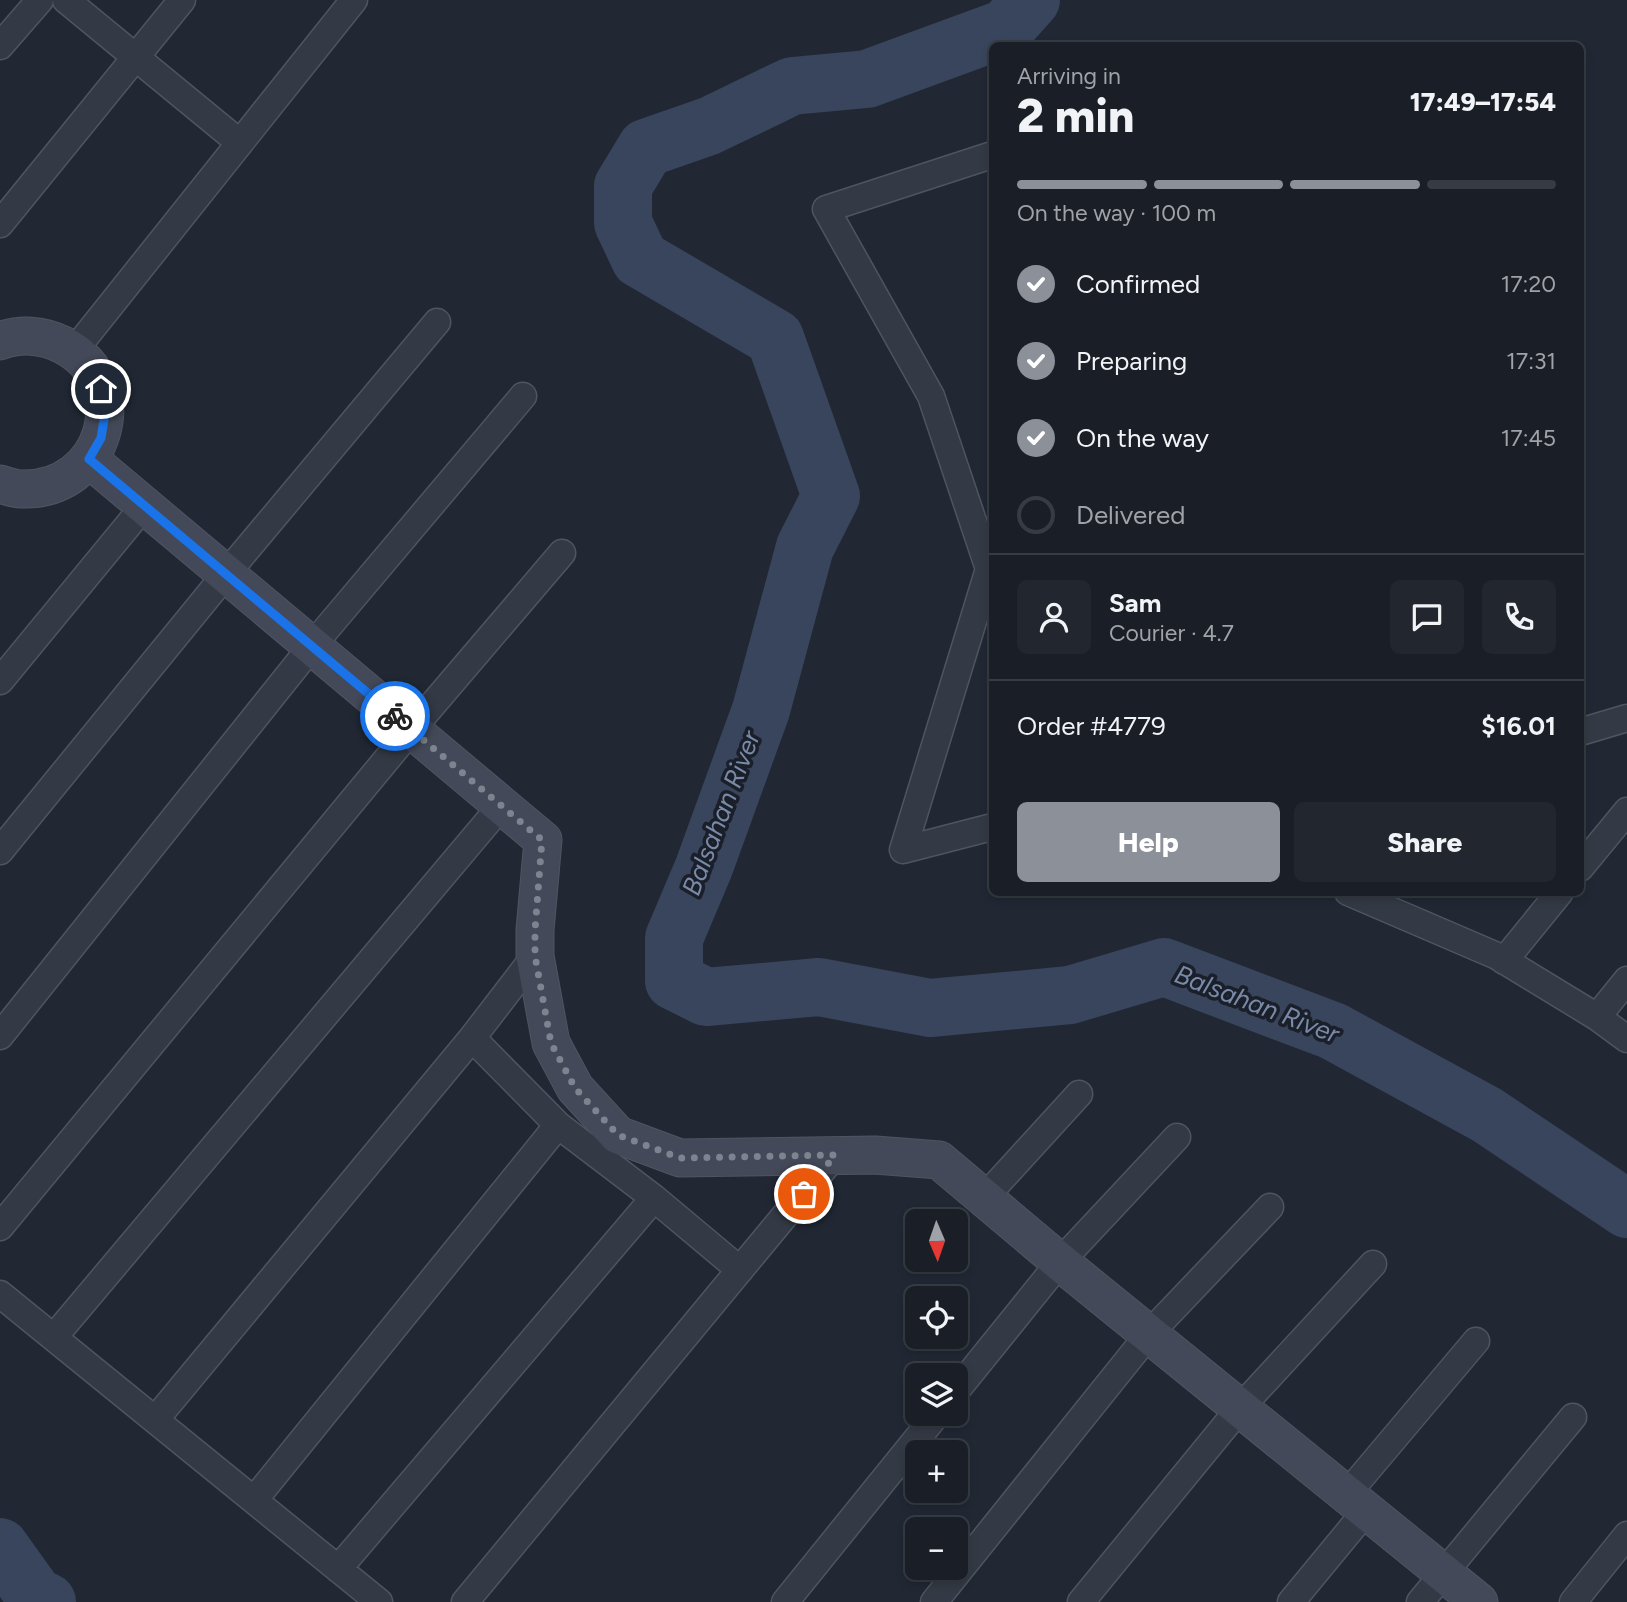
<!DOCTYPE html>
<html lang="en">
<head>
<meta charset="utf-8">
<style>
	:root { --surface:#191e27; --page:#22272f; --text:#f1f3f6; --muted:#9fa2a7; --line:#373c44; --accent:#8c9099 }
	body { margin:0; font-family:Figtree,sans-serif; background:var(--page); color:var(--text); height:100vh; display:flex; flex-direction:column; font-size:26px; white-space:nowrap }
	* { box-sizing:border-box; margin:0 }
	p { font-size:23px; color:var(--muted) }
	.icon { flex:none; width:38px; height:38px; fill:none; stroke:currentColor; stroke-width:2; stroke-linecap:round; stroke-linejoin:round }
	.map { position:relative; flex:1; overflow:hidden }
	.drawer { position:absolute; left:989px; top:42px; width:595px; height:854px; display:flex; flex-direction:column; background:var(--surface); border-radius:10px; box-shadow:0 4px 10px #0003,0 0 0 2px var(--line) }
	.drawer>* { flex:none }
	.needle { width:46px; rotate:178deg }
	.fabs { position:absolute; left:905px; top:1209px; display:grid; gap:14px }
	.fabs a { display:grid; place-items:center; width:63px; height:63px; border-radius:10px; background:var(--surface); box-shadow:0 4px 10px #0003,0 0 0 2px var(--line); font-size:35px }
	.pin { position:absolute; display:grid; place-items:center; width:60px; height:60px; color:#fff; margin:-30px; border:4px solid #fff; border-radius:50%; box-shadow:0 2px 7px #0007 }
	.courier { position:absolute; display:grid; place-items:center; width:70px; height:70px; margin:-35px; border:5px solid #1a73e8; border-radius:50%; background:#fff; color:#222; box-shadow:0 2px 9px #0007 }
	.headline em { font-style:normal; font-weight:800 }
	.headline div { display:flex; flex-direction:column-reverse }
	.headline { display:flex; align-items:center; justify-content:space-between; height:119px; padding:0 28px }
	h1 { font-size:46px; font-weight:800; line-height:52px }
	.bar { display:grid; grid-template-columns:repeat(4,1fr); gap:10px 7px; align-content:center; height:84px; padding:0 28px }
	.bar i { height:9px; border-radius:5px; background:var(--line) }
	.bar .selected { background:var(--accent) }
	.bar p { grid-column:span 4 }
	.line { display:flex; align-items:center; gap:18px; padding:0 28px; border-top:2px solid var(--line) }
	.line div { flex:1 }
	.round { display:grid; place-items:center; flex:none; width:74px; height:74px; border-radius:10px; background:var(--page) }
	ol { padding:0 28px; list-style:none }
	li { display:flex; align-items:center; gap:21px; height:77px }
	li p { margin-inline-start:auto }
	li .icon { padding:7px; border-radius:50%; background:var(--accent); color:#fff; stroke-width:4 }
	li:last-child { color:var(--muted) }
	li i { width:38px; height:38px; border:4px solid var(--line); border-radius:50% }
	.cta { display:flex; gap:14px; margin-top:auto; padding:14px 28px }
	.cta a { flex:1; height:80px; border-radius:10px; background:var(--accent); color:#fff; font-size:28px; font-weight:800; line-height:80px; text-align:center }
	.cta a+a { background:var(--page); color:var(--text) }
	.map>svg:first-child { display:block }
	.lines { fill:none; stroke-linecap:round; stroke-linejoin:round }
	.river { stroke:#38455c; stroke-width:58 }
	.street-casing { stroke:#4f5560; stroke-width:29 }
	.secondary-casing { stroke:#4f5560; stroke-width:39 }
	.street { stroke:#343a45; stroke-width:26 }
	.secondary { stroke:#434958; stroke-width:37 }
	.done { stroke:#7d8490; stroke-width:7; stroke-dasharray:0 12.6 }
	.route { stroke:#1a73e8; stroke-width:9 }
	.labels { text-anchor:middle; dominant-baseline:central; stroke-width:7; stroke-linejoin:round; paint-order:stroke }
	.water-label { font-size:26px; font-style:italic; fill:#798aa8; stroke:#1a1f29 }
</style>
</head>
<body>
<div class="map">
<svg width="1627" height="1602" viewBox="0 0 1627 1602">
	<rect width="100%" height="100%" fill="#212834"/>
	<g class="lines">
		<!-- river -->
		<path class="river" d="M1031 0 1006 28 867 79 792 86 709 126 646 148 623 186V223L640 259 775 338 831 496 805 547 761 710 704 867 674 938V981L706 997 819 987 930 1008 1070 995 1164 967 1333 1031 1487 1115 1627 1209
			M0 1547 35 1596 47 1602"/>
		<defs>
			<path id="street" d="M66 0 240 143
				M0 46 40 0
				M992 155 826 209 931 396 989 569 903 850 992 827
				M0 224 182 0
				M74 351 354 0
				M0 681 144 506
				M1580 732 1627 718
				M0 851 226 574 437 322
				M1580 868 1627 811
				M1348 892 1497 956 1597 1017 1627 1039
				M1504 961 1560 892
				M1597 1017 1627 980
				M0 1036 312 646 523 396
				M472 1038 558 1125 654 1198 740 1270
				M984 1198 1079 1094
				M0 1227 411 730 562 553
				M0 1294 379 1602
				M54 1337 501 806
				M956 1391 1060 1262 1177 1137
				M155 1420 472 1038 535 956
				M1347 1494 1476 1341
				M254 1500 558 1125
				M338 1569 654 1198
				M465 1602 835 1155
				M785 1602 937 1414
				M934 1602 1149 1334 1270 1207
				M1081 1602 1240 1408 1373 1264
				M1291 1602 1366 1511
				M1420 1602 1573 1417
				M1573 1602 1627 1535"/>
			<path id="secondary" d="M0 341C20 333 43 335 63 345 137 383 106 492 21 489 14 489 7 486 0 484
				M89 459 543 840 535 930V956L551 1043 575 1088 618 1135 680 1158 875 1155 939 1160 1060 1262 1479 1602"/>
		</defs>
		<!-- street casing -->
		<use href="#street" class="street-casing"/>
		<!-- secondary casing -->
		<use href="#secondary" class="secondary-casing"/>
		<!-- street -->
		<use href="#street" class="street"/>
		<!-- secondary -->
		<use href="#secondary" class="secondary"/>
	</g>
	<g class="lines">
		<!-- done -->
		<path class="done" d="M395 716 542 840 535 930V956L551 1043 575 1088 618 1135 680 1158 835 1155 804 1194"/>
		<!-- route -->
		<path class="route" d="M101 389 105 414 101 438 89 459 395 716"/>
	</g>
	<g class="labels">
		<!-- water labels -->
		<g class="water-label">
			<text transform="translate(721 813) rotate(-69)">Balsahan River</text>
			<text transform="translate(1257 1004) rotate(21)">Balsahan River</text>
		</g>
	</g>
</svg>
<div class="fabs">
<a><svg class="needle" viewBox="-14 -14 28 28"><path d="M0-13l5 13h-10z" fill="#e53935"/><path d="M0 13l5-13h-10z" fill="#9fa2a7"/></svg></a>
<a><svg class="icon" aria-label="locate" viewBox="0 0 24 24"><circle cx="12" cy="12" r="6"/><path d="M12 2v4M12 18v4M2 12h4M18 12h4"/></svg></a>
<a><svg class="icon" aria-label="layers" viewBox="0 0 24 24"><path d="M12 4l9 5-9 5-9-5zM3 14l9 5 9-5"/></svg></a>
<a>+</a>
<a>−</a>
</div>
<div class="pin" style="left:804px;top:1194px;background:#ea580c"><svg class="icon" aria-label="bag" viewBox="0 0 24 24"><path d="M5 8h14l-1 12H6zM9 8a3 3 0 0 1 6 0"/></svg></div>
<div class="pin" style="left:101px;top:389px;background:#1f2937"><svg class="icon" aria-label="home" viewBox="0 0 24 24"><path d="M3 11l9-7 9 7M6 9v11h12V9"/></svg></div>
<div class="courier" style="left:395px;top:716px"><svg class="icon" aria-label="bike" viewBox="0 0 24 24"><circle cx="6" cy="16" r="4"/><circle cx="18" cy="16" r="4"/><path d="M6 16l4-8h5l3 8M10 8l3 8H6M13 5h3"/></svg></div>
<section class="drawer">
<div class="headline"><div><h1>2 min</h1><p>Arriving in</p></div><em>17:49–17:54</em></div>
<div class="bar"><i class="selected"></i><i class="selected"></i><i class="selected"></i><i></i><p>On the way · 100 m</p></div>
<ol>
<li><svg class="icon" aria-label="check" viewBox="0 0 24 24"><path d="M5 12l5 5 9-10"/></svg>Confirmed<p>17:20</p></li>
<li><svg class="icon" aria-label="check" viewBox="0 0 24 24"><path d="M5 12l5 5 9-10"/></svg>Preparing<p>17:31</p></li>
<li><svg class="icon" aria-label="check" viewBox="0 0 24 24"><path d="M5 12l5 5 9-10"/></svg>On the way<p>17:45</p></li>
<li><i></i>Delivered</li>
</ol>
<div class="line" style="height:126px"><a class="round"><svg class="icon" aria-label="person" viewBox="0 0 24 24"><circle cx="12" cy="8" r="4"/><path d="M4 21q1-7 8-7t8 7"/></svg></a><div><b>Sam</b><p>Courier · 4.7</p></div><a class="round"><svg class="icon" aria-label="chat" viewBox="0 0 24 24"><path d="M4 5h16v11H9l-5 4z"/></svg></a><a class="round"><svg class="icon" aria-label="phone" viewBox="0 0 24 24"><path d="M5 4h4l2 5-3 2q2 4 5 5l2-3 5 2v4C11 20 4 13 5 4z"/></svg></a></div>
<div class="line" style="height:91px"><div>Order #4779</div><b>$16.01</b></div>
<div class="cta"><a>Help</a><a>Share</a></div>
</section>
</div>
</body>
</html>
